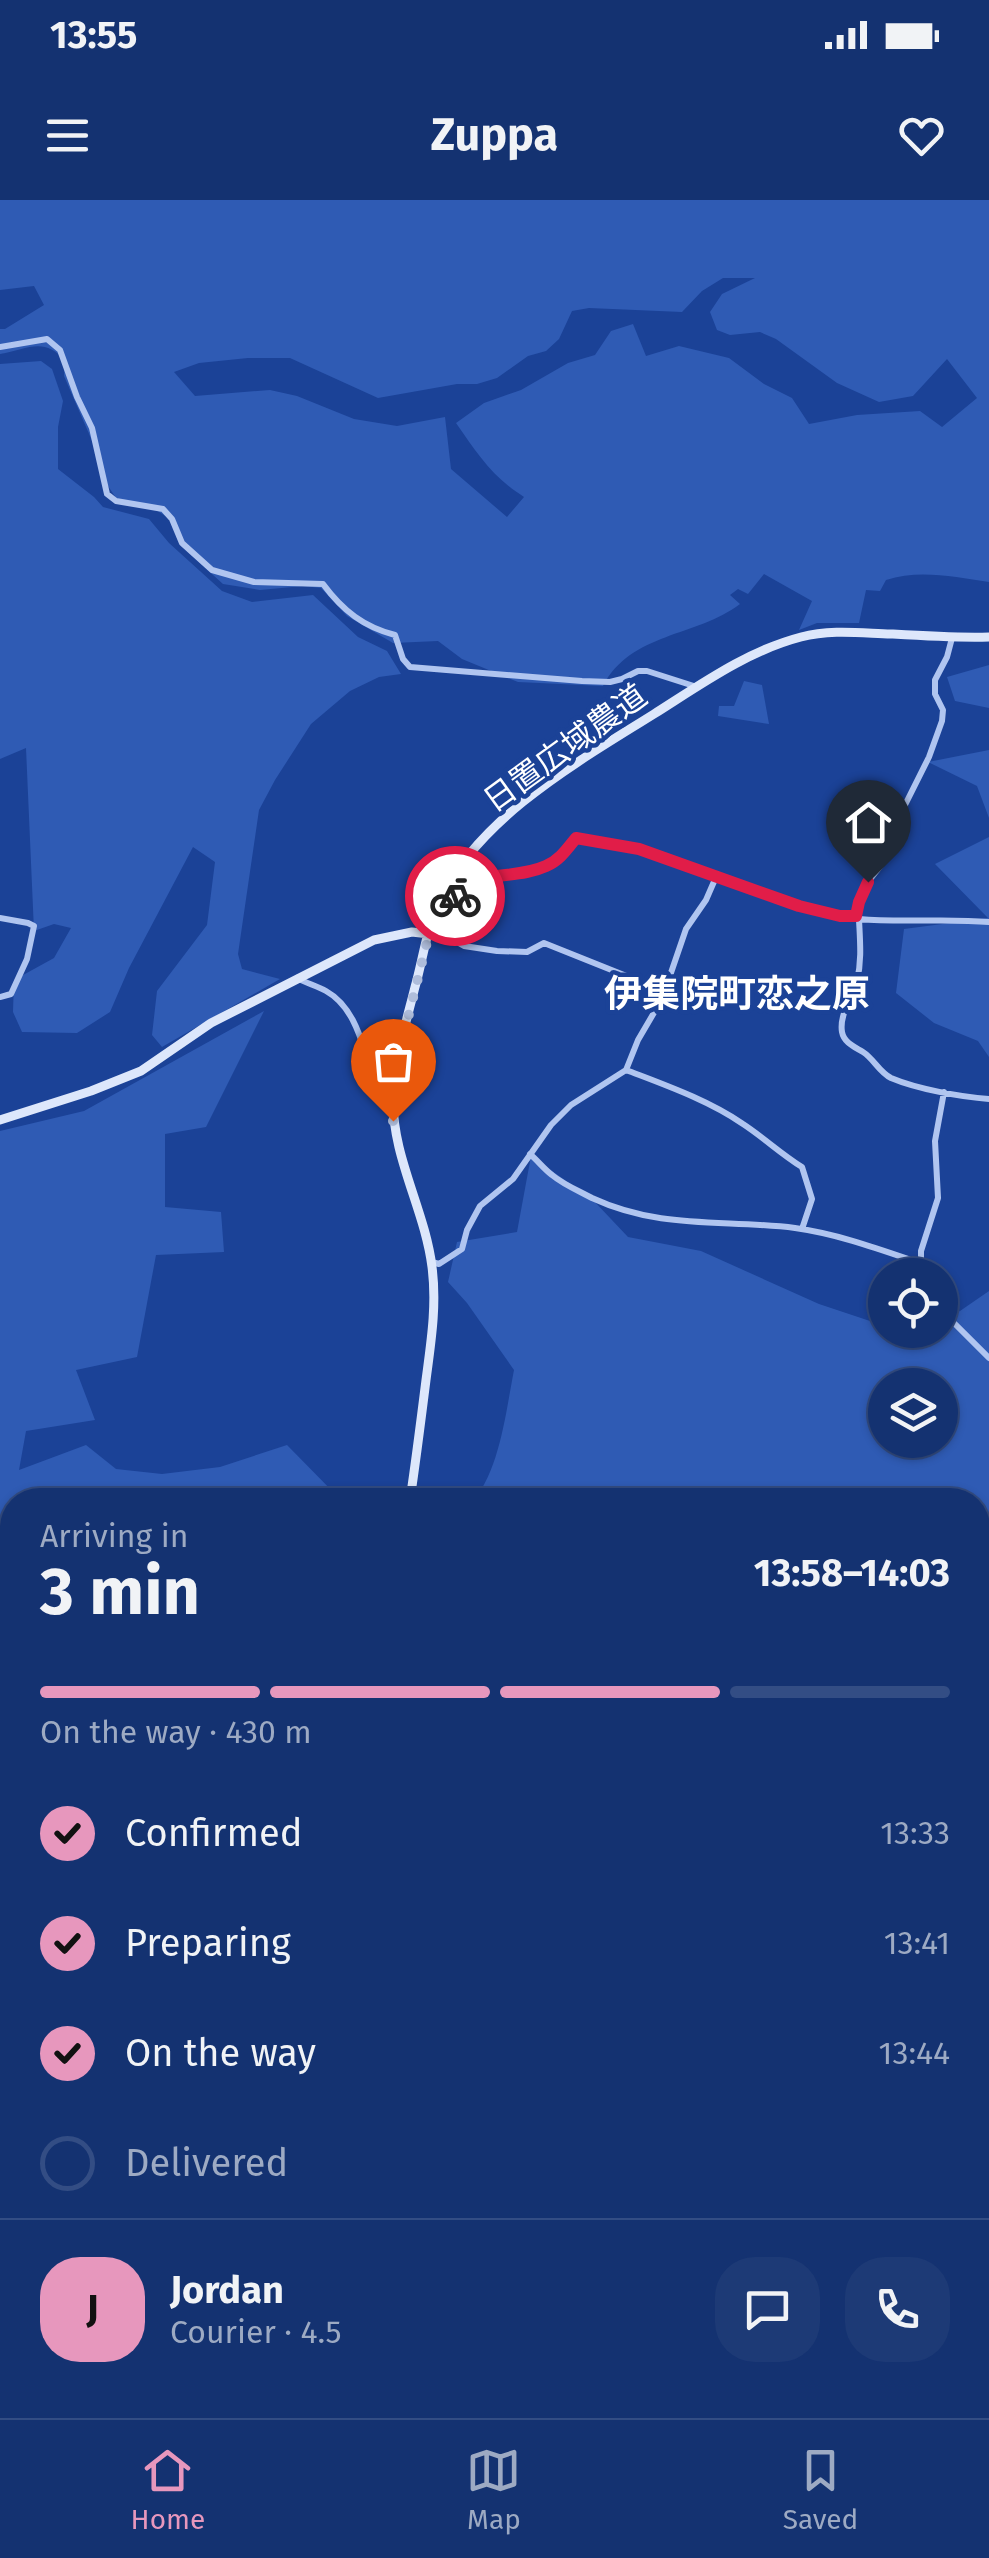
<!DOCTYPE html>
<html lang="en">
<head>
<meta charset="utf-8">
<style>
	:root { --surface:#143271; --page:#1d3a76; --text:#f1f3f6; --muted:#9daac3; --line:#334d84; --accent:#e797bd }
	body { margin:0; font-family:"Fira Sans","Noto Sans JP",sans-serif; background:var(--page); color:var(--text); height:100vh; display:flex; flex-direction:column; font-size:38px; white-space:nowrap }
	* { box-sizing:border-box; margin:0 }
	p { font-size:32px; color:var(--muted) }
	.icon { flex:none; width:55px; height:55px; fill:none; stroke:currentColor; stroke-width:2; stroke-linecap:round; stroke-linejoin:round }
	.map { position:relative; flex:1; overflow:hidden }
	.details { position:absolute; left:0px; top:1288px; width:990px; height:932px; display:flex; flex-direction:column; background:var(--surface); border-radius:40px 40px 0 0; box-shadow:0 2px 8px #0004,0 0 0 2px var(--line) }
	.details>* { flex:none }
	.fabs { position:absolute; left:868px; top:1058px; display:grid; gap:20px }
	.fabs a { display:grid; place-items:center; width:90px; height:90px; border-radius:50%; background:var(--surface); box-shadow:0 2px 8px #0004,0 0 0 2px var(--line); font-size:50px }
	.pin { position:absolute; display:grid; place-items:center; width:85px; height:85px; color:#fff; margin:-102px -42px; border-radius:50% 50% 50% 0; rotate:-45deg; box-shadow:0 0 10px #0007 }
	.pin .icon { rotate:45deg }
	.courier { position:absolute; display:grid; place-items:center; width:100px; height:100px; margin:-50px; border:8px solid #e11d48; border-radius:50%; background:#fff; color:#222; box-shadow:0 2px 12px #0007 }
	.overview em { font-style:normal; font-weight:700 }
	.overview div { display:flex; flex-direction:column-reverse }
	.overview { display:flex; align-items:center; justify-content:space-between; height:170px; padding:0 40px }
	h1 { font-size:65px; font-weight:700; line-height:75px }
	.bar { display:grid; grid-template-columns:repeat(4,1fr); gap:15px 10px; align-content:center; height:120px; padding:0 40px }
	.bar i { height:12px; border-radius:8px; background:var(--line) }
	.bar .on { background:var(--accent) }
	.bar p { grid-column:span 4 }
	.line { display:flex; align-items:center; gap:25px; padding:0 40px; border-top:2px solid var(--line) }
	.line div { flex:1 }
	.round { display:grid; place-items:center; flex:none; width:105px; height:105px; border-radius:40px; background:var(--page) }
	ol { padding:0 40px; list-style:none }
	li { display:flex; align-items:center; gap:30px; height:110px }
	li p { margin-inline-start:auto }
	li .icon { padding:10px; border-radius:50%; background:var(--accent); color:#111; stroke-width:4 }
	li:last-child { color:var(--muted) }
	li i { width:55px; height:55px; border:5px solid var(--line); border-radius:50% }
	.status { display:flex; justify-content:space-between; align-items:center; height:70px; padding:0 50px; background:var(--surface); direction:ltr }
	.status svg { height:28px; fill:currentColor }
	header { display:flex; justify-content:space-between; align-items:center; height:130px; padding:0 40px; background:var(--surface); font-size:45px; font-weight:700 }
	.tabs { display:flex; justify-content:space-around; align-items:center; height:140px; border-top:2px solid var(--line); background:var(--surface); font-size:28px; color:var(--muted) }
	.tabs a { display:grid; justify-items:center; gap:5px }
	.tabs .on { color:var(--accent) }
	.map>svg:first-child { display:block }
	.green { fill:#2f5bb4; fill-rule:evenodd }
	.lines { fill:none; stroke-linecap:round; stroke-linejoin:round }
	.stream { stroke:#a3bef2; stroke-width:2.5 }
	.street { stroke:#b0c5f0; stroke-width:6 }
	.secondary { stroke:#dde7fb; stroke-width:9 }
	.done { stroke:#afbddb; stroke-width:10; stroke-dasharray:0 18 }
	.route { stroke:#e11d48; stroke-width:12 }
	.labels { text-anchor:middle; dominant-baseline:central; stroke-width:9; stroke-linejoin:round; paint-order:stroke }
	.street-label { font-size:32px; fill:#fff; stroke:#1b4297 }
	.quarter-label { font-size:38px; font-weight:bold; fill:#fff; stroke:#1b4297 }
</style>
</head>
<body>
<div class="status"><b>13:55</b><svg viewBox="0 0 49 12"><path d="M0 12V9h3v3zM5 12V6h3v6zM10 12V3h3v9zM15 12V0h3v12zM26 1h20v11H26zM47 4h2v5h-2z"/></svg></div>
<header><svg class="icon" aria-label="menu" viewBox="0 0 24 24"><path d="M4 6h16M4 12h16M4 18h16"/></svg>Zuppa<svg class="icon" aria-label="heart" viewBox="0 0 24 24"><path d="M12 20l-8-8c-3-5 5-10 8-4 3-6 11-1 8 4z"/></svg></header>
<div class="map">
<svg width="989" height="2218" viewBox="0 0 989 2218">
	<rect width="100%" height="100%" fill="#1b4297"/>
	<!-- green -->
	<path class="green" d="M0 0H989V382C955 377 919 369 886 380L880 391 866 390 859 423H817L799 430 812 401 764 374 748 394 738 389 730 395 740 404C697 437 631 432 603 486L518 482 462 459 438 441 393 443 347 416 321 388 303 386 260 390 223 384 182 347 170 319 156 310 116 298 106 283 96 250 64 176 65 161C45 136 27 149 0 154V129H5L44 105 34 86 0 90ZM723 78H755L722 94 710 112 717 130 730 135 760 132 776 139 837 183 879 202 913 196 947 159 977 198 942 227 920 211 857 215 809 224 792 198 764 184 729 158 679 146 646 156 633 124 611 131 595 155 568 163 521 190 484 203 456 223C477 253 492 277 524 297L507 317 451 269 445 217 397 226 354 219 297 196 270 190 195 196 174 172 199 163 248 158H290L378 198 457 184H477L497 178 528 156 546 151 559 139 572 111 589 108 682 112 702 91Z
		M41 161 52 169 63 201 58 227V269L94 297 103 307 149 319 169 343 222 391 252 402 313 395 358 437 387 451 401 474 379 477 350 491 311 524 275 580 259 610 238 754 242 769 280 779 162 847 152 835 157 791 207 725 215 662 193 647 129 768 110 812 77 833 22 832 13 812 14 780 54 758 71 728 54 724 34 731 26 548 0 559V164Z
		M989 465V508L955 501 947 477Z
		M744 481 762 485 769 524 718 516 719 506H734Z
		M989 550V618L977 586 928 562Z
		M989 637V857L978 841 934 823 896 793 904 729 988 718 935 664Z
		M264 811 206 927 165 934V1007L221 1012 224 1052 156 1055 137 1157 76 1170 95 1220 26 1231 19 1270 86 1245 116 1269 162 1274 220 1267 287 1245 341 1300H12V1805L0 1800V931L84 911Z
		M531 956 593 1000 628 1037 701 1051 819 1104 885 1126V1130H940V1117L960 1111 989 1091V1442L978 1447V1300H474C500 1268 506 1211 514 1170L467 1103 448 1082 457 1042 517 1032ZM885 1185H940V1240H885Z
		M978 1506 989 1509V1627L978 1629Z
		M0 2014H12V2102L0 2101Z
		M0 2113 12 2128V2208H300L297 2218H0Z
		M340 2208H455L451 2218H338Z"/>
	<g class="lines">
		<!-- stream -->
		<path class="stream" d="M0 1621 12 1622"/>
		<!-- street -->
		<path class="street" d="M0 147 47 139 60 150 77 197 92 228 107 294 116 301 163 309 172 319 182 343 212 370 254 382 323 384C343 411 364 427 395 435L403 459 410 467 582 481 610 482 622 479 638 471H647L697 487
			M856 716 859 702 868 682 889 655 902 611 929 557 942 521 943 510 935 494V480L947 457 952 438
			M856 716 859 719C860 741 862 760 857 781 853 797 839 814 842 832 844 843 855 847 863 852 874 859 879 872 891 878 917 889 961 897 989 899
			M0 718 28 723 34 726 27 759 11 794 0 797
			M859 719C903 723 946 718 989 722
			M441 733 464 746 497 751 527 752 544 743 639 781 662 799
			M429 734 441 733C448 722 446 707 454 697 476 667 518 680 548 665 560 659 567 648 576 638L639 649 799 707 840 716H856
			M297 778C306 783 317 786 326 791 353 806 361 839 370 866L381 872 395 874
			M626 870C665 885 708 900 743 924 763 937 781 954 802 967L812 999 802 1029
			M530 954C538 961 544 969 552 975 564 985 579 991 592 998 661 1030 723 1019 795 1028 838 1034 879 1049 920 1063
			M432 1062 439 1064 462 1049 467 1030 480 1006 513 979 551 925 571 905 626 870 638 840 662 799 686 729 706 700 716 677
			M924 1075 921 1069V1051L938 998 935 941 944 892
			M940 1104 954 1123 989 1158
			M0 2007H12
			M978 2146 989 2145
			M458 2218 468 2208
			M853 2218V2208"/>
		<!-- secondary -->
		<path class="secondary" d="M0 920 91 891 141 871 211 823 374 740 412 732 429 734
			M410 1300C416 1260 421 1220 426 1180 431 1142 437 1105 432 1067 425 1010 392 957 393 898 394 861 406 823 415 787 423 759 427 726 440 700 479 617 579 561 654 514 700 485 747 451 801 437 831 429 860 433 891 434 924 436 956 438 989 437
			M0 1855 12 1859
			M978 1869 989 1867
			M520 2208V2218"/>
	</g>
	<g class="lines">
		<!-- done -->
		<path class="done" d="M393 921 394 874 429 734 441 733C449 722 448 707 455 696"/>
		<!-- route -->
		<path class="route" d="M455 696C483 667 513 681 546 666 560 660 567 649 576 638L639 649 799 706 840 716H856L859 702 868 682"/>
	</g>
	<g class="labels">
		<!-- street labels -->
		<g class="street-label">
			<text transform="translate(565 548) rotate(-36)">日置広域農道</text>
		</g>
		<!-- quarter labels -->
		<g class="quarter-label">
			<text x="737" y="794">伊集院町恋之原</text>
		</g>
	</g>
</svg>
<div class="fabs">
<a><svg class="icon" aria-label="locate" viewBox="0 0 24 24"><circle cx="12" cy="12" r="6"/><path d="M12 2v4M12 18v4M2 12h4M18 12h4"/></svg></a>
<a><svg class="icon" aria-label="layers" viewBox="0 0 24 24"><path d="M12 4l9 5-9 5-9-5zM3 14l9 5 9-5"/></svg></a>
</div>
<div class="pin" style="left:393px;top:921px;background:#ea580c"><svg class="icon" aria-label="bag" viewBox="0 0 24 24"><path d="M5 8h14l-1 12H6zM9 8a3 3 0 0 1 6 0"/></svg></div>
<div class="pin" style="left:868px;top:682px;background:#1f2937"><svg class="icon" aria-label="home" viewBox="0 0 24 24"><path d="M3 11l9-7 9 7M6 9v11h12V9"/></svg></div>
<div class="courier" style="left:455px;top:696px"><svg class="icon" aria-label="bike" viewBox="0 0 24 24"><circle cx="6" cy="16" r="4"/><circle cx="18" cy="16" r="4"/><path d="M6 16l4-8h5l3 8M10 8l3 8H6M13 5h3"/></svg></div>
<section class="details">
<div class="overview"><div><h1>3 min</h1><p>Arriving in</p></div><em>13:58–14:03</em></div>
<div class="bar"><i class="on"></i><i class="on"></i><i class="on"></i><i></i><p>On the way · 430 m</p></div>
<ol>
<li><svg class="icon" aria-label="check" viewBox="0 0 24 24"><path d="M5 12l5 5 9-10"/></svg>Confirmed<p>13:33</p></li>
<li><svg class="icon" aria-label="check" viewBox="0 0 24 24"><path d="M5 12l5 5 9-10"/></svg>Preparing<p>13:41</p></li>
<li><svg class="icon" aria-label="check" viewBox="0 0 24 24"><path d="M5 12l5 5 9-10"/></svg>On the way<p>13:44</p></li>
<li><i></i>Delivered</li>
</ol>
<div class="line" style="height:180px"><b class="round" style="background:var(--accent);color:#111">J</b><div><b>Jordan</b><p>Courier · 4.5</p></div><a class="round"><svg class="icon" aria-label="chat" viewBox="0 0 24 24"><path d="M4 5h16v11H9l-5 4z"/></svg></a><a class="round"><svg class="icon" aria-label="phone" viewBox="0 0 24 24"><path d="M5 4h4l2 5-3 2q2 4 5 5l2-3 5 2v4C11 20 4 13 5 4z"/></svg></a></div>
</section>
</div>
<nav class="tabs">
<a class="on"><svg class="icon" aria-label="home" viewBox="0 0 24 24"><path d="M3 11l9-7 9 7M6 9v11h12V9"/></svg>Home</a>
<a><svg class="icon" aria-label="map" viewBox="0 0 24 24"><path d="M3 6l6-2 6 2 6-2v14l-6 2-6-2-6 2zM9 4v14M15 6v14"/></svg>Map</a>
<a><svg class="icon" aria-label="saved" viewBox="0 0 24 24"><path d="M7 4h10v16l-5-4-5 4z"/></svg>Saved</a>
</nav>
</body>
</html>
